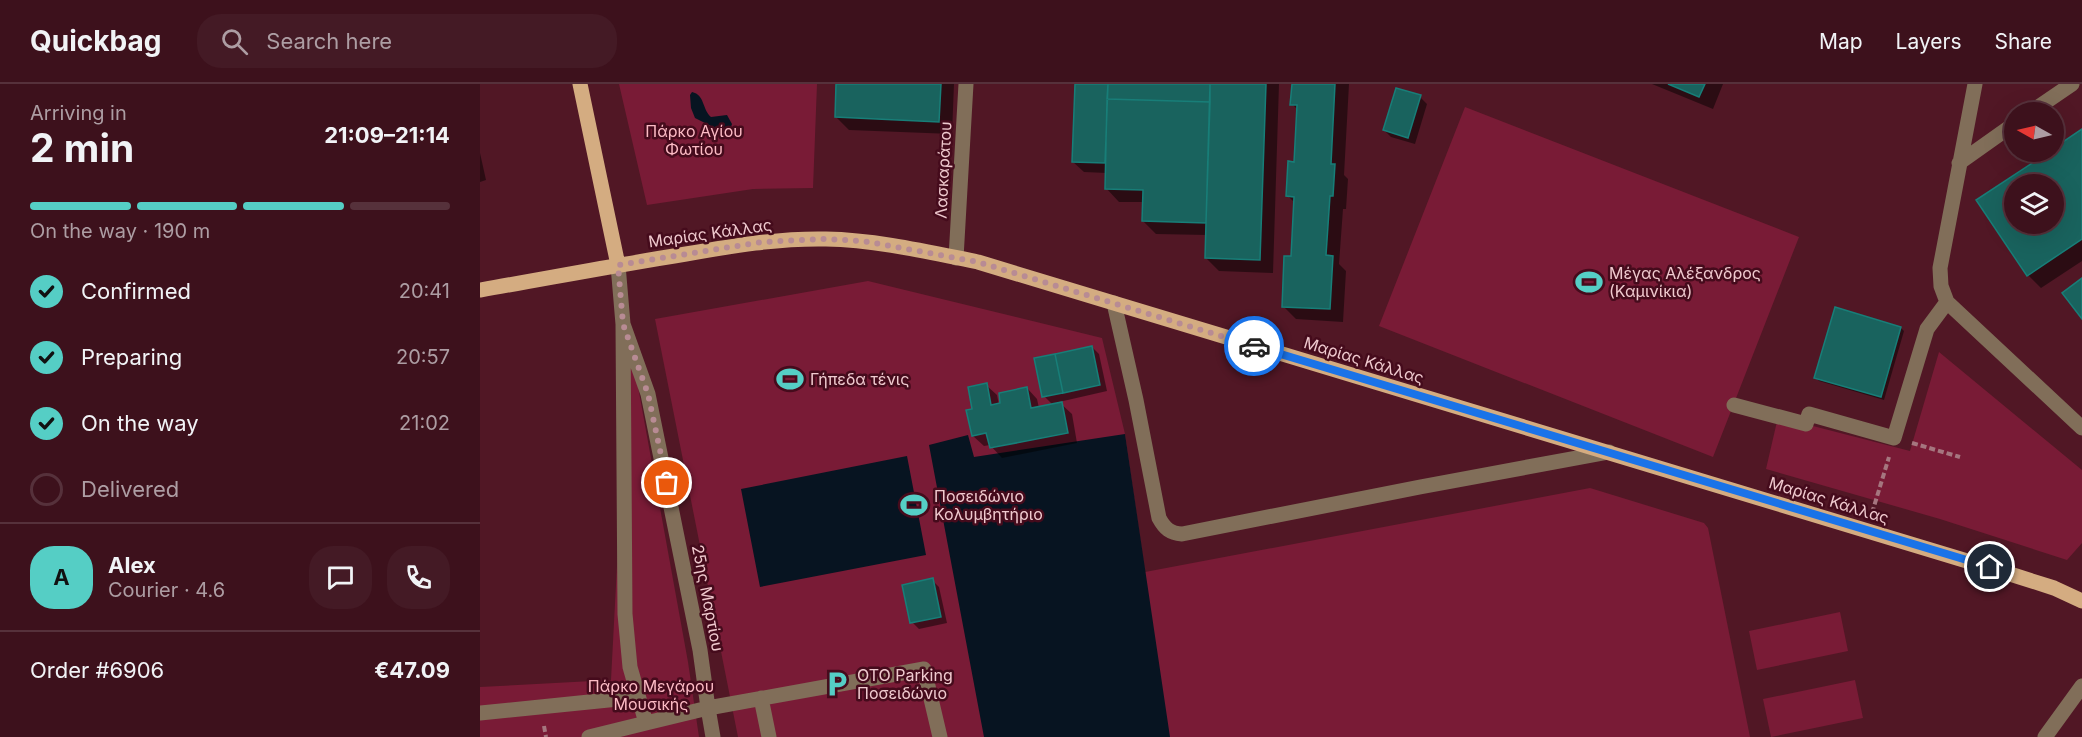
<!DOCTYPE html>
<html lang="en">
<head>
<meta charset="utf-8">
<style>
	:root { --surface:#3d111c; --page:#441a25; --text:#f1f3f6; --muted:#ad9da3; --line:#56313b; --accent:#55cec5 }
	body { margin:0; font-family:Inter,sans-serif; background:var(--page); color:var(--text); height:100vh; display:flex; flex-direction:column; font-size:22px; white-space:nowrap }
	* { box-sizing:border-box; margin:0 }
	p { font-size:20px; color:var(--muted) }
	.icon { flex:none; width:33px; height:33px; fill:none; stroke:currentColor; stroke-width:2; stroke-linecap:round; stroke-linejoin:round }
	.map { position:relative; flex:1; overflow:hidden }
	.side { display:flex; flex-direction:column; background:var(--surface); width:480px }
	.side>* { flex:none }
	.needle { width:39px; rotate:278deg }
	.controls { position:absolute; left:1524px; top:18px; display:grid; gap:12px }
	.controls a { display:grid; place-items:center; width:60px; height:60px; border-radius:50%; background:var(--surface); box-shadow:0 6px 24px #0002,0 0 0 2px var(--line); font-size:30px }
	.pin { position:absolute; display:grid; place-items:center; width:51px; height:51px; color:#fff; margin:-26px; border:3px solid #fff; border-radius:50%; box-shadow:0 2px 6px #0007 }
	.courier { position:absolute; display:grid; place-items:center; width:60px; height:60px; margin:-30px; border:4px solid #1a73e8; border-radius:50%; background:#fff; color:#222; box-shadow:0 2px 8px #0007 }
	.overview em { font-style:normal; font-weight:700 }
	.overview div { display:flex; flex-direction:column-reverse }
	.overview { display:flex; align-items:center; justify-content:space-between; height:102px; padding:0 30px }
	h1 { font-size:39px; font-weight:700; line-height:45px }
	.bar { display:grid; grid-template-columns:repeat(4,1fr); gap:9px 6px; align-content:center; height:72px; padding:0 30px }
	.bar i { height:8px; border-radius:4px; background:var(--line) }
	.bar .active { background:var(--accent) }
	.bar p { grid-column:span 4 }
	.line { display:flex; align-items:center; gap:15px; padding:0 30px; border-top:2px solid var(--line) }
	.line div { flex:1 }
	.round { display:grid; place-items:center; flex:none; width:63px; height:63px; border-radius:24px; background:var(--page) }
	ol { padding:0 30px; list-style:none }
	li { display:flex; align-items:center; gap:18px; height:66px }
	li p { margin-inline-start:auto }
	li .icon { padding:6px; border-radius:50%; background:var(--accent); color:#111; stroke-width:4 }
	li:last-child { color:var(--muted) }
	li i { width:33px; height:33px; border:3px solid var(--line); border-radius:50% }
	header { display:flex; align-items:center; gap:36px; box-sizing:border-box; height:84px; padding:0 30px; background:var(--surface); border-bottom:2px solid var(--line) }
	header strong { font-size:28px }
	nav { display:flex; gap:33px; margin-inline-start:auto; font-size:21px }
	.search { width:420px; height:54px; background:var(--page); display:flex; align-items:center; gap:15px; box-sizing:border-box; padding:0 21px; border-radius:24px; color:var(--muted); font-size:22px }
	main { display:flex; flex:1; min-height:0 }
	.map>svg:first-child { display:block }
	.green { fill:#791b36 }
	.water { fill:#071421 }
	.shadow { fill:#0007; fill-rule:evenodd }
	.building { fill:#19635e; stroke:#187e78; stroke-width:1.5; fill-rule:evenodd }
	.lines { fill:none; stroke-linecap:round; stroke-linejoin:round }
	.path { stroke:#a5767f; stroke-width:4; stroke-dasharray:6 3; stroke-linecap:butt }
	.minor { stroke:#816e59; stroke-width:15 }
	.major { stroke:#d4ac81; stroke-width:15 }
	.done { stroke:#b88b94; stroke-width:6; stroke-dasharray:0 10.8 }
	.route { stroke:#1a73e8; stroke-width:8 }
	.labels { text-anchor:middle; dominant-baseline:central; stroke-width:5; stroke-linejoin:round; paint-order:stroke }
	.park-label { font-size:16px; fill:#fdbbc5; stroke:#450b1c }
	.street-label { font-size:16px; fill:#f0cacf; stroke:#450b1c }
	.poi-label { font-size:16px; fill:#f0cacf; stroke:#450b1c; text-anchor:start }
</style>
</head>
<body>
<header>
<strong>Quickbag</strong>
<div class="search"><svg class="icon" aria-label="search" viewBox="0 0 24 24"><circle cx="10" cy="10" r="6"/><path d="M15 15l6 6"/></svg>Search here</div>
<nav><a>Map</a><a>Layers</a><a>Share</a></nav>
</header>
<main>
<section class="side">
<div class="overview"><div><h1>2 min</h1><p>Arriving in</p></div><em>21:09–21:14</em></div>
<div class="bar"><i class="active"></i><i class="active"></i><i class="active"></i><i></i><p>On the way · 190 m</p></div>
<ol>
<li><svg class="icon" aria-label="check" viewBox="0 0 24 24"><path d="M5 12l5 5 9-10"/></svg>Confirmed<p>20:41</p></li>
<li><svg class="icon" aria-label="check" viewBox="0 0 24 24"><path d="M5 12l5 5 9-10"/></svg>Preparing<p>20:57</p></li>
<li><svg class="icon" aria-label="check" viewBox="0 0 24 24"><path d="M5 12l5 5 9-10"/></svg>On the way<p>21:02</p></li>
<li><i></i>Delivered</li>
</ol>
<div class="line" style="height:108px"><b class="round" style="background:var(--accent);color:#111">A</b><div><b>Alex</b><p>Courier · 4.6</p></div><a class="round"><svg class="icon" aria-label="chat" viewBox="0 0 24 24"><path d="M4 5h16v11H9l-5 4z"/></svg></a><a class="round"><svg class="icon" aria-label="phone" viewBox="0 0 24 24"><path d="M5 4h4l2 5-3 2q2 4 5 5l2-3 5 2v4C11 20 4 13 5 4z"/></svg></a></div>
<div class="line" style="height:78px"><div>Order #6906</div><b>€47.09</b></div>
</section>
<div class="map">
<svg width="1602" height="653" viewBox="0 0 1602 653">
	<rect width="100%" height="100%" fill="#511725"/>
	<!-- green -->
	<path class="green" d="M139 0H337L333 104 273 105 167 121Z
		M985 23 1319 153 1233 373 899 242Z
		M388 197 622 254 645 350 665 488 1110 404 1224 439 1228 444 1270 653H258L175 235Z
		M149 253 208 578 219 653H0V603L131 596Z
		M1459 268 1602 386V459L1587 476 1460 435 1286 385 1298 333 1430 367Z
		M1360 528 1368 567 1277 586 1269 547Z
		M1375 596 1383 634 1291 653 1283 615Z"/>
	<!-- water -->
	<path class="water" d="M212 8C225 11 222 25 231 33L247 31 252 40 250 46 243 48 215 34 211 24 210 11Z
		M645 350 690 653H504L449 361 488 351 494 373Z
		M427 372 446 471 280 503 261 405Z"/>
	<!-- shadow -->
	<path class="shadow" d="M358 0H474L472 50 369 46 356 33Z
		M596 0H799L793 189 739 187 726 174 727 151 676 150 663 137 664 118H639L626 104 627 89 604 88 593 78Z
		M820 0H869L864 91 868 95 866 125H863L859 180 866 187 863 238 816 235 803 222 812 174 815 119 808 112 815 79 818 26 812 20Z
		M1172 0H1243L1233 25Z
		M940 13 947 20 935 60 911 53 904 46Z
		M1602 47V177L1561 204 1548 191 1498 116ZM1534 100H1574V140H1534Z
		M0 69 6 96 0 98Z
		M1421 244 1424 247 1404 316 1339 297 1336 293Z
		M612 263 619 270 627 307 579 318 592 330 597 359 522 374 510 361 504 362 493 352V326L506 301 517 311 519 321 547 304 557 315 559 324 573 321 564 312Z
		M452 496 459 503 467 539 439 545 432 538Z"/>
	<!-- building -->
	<path class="building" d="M356 0H461L459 38 355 33Z
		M595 0H628L625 79 592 78Z
		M628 0H730V18L627 15Z
		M730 0H786L780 176 725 174Z
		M812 0H855L851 80H855L853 112H850L846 171 853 172 850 225 802 223 804 172H811L814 113 806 112 808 77 814 78 817 21H810Z
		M1188 0H1225L1219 13Z
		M916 4 941 11 928 54 903 46Z
		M627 15 730 18 726 139 662 137 663 106 625 105Z
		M1602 45V155L1547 192 1496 116 1569 68H1574V64ZM1534 100H1574V140H1534Z
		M1602 194V235L1582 209Z
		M1355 223 1421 243 1401 313 1334 294Z
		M612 262 620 301 583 309 575 270Z
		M575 270 583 309 562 313 554 274Z
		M507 299 511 321 520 319 519 309 547 303 551 324 582 318 588 349 510 364 506 349 492 352 486 326 492 325 488 303Z
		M453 494 461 533 430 539 422 501Z"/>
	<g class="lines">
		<!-- path -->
		<path class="path" d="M1432 359 1480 373
			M1392 429 1409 373
			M64 642 66 653"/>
		<!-- minor -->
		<path class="minor" d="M1495 0 1460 184 1461 202 1467 218 1602 344
			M1551 28 1592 0
			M1479 79 1534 40
			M476 174 486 0
			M138 181 143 240 145 530 150 583 166 639 228 624 220 566 168 310 143 240
			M634 219 656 316 679 434C685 445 690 449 702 450L940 403 1129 368
			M1254 321 1326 340 1329 330 1414 354 1447 245 1467 218
			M281 614 289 653
			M0 629 158 613
			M109 653 166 639
			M233 653 228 624 444 585 460 653
			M1565 653 1602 602"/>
		<!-- major -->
		<path class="major" d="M100 0 138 181
			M0 206C69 194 137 181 206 170 252 162 298 154 346 155 397 156 448 168 498 178L1530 490 1574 504 1602 517"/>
	</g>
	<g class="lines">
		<!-- done -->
		<path class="done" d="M187 399 168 310 143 240 138 181 282 158 344 155 383 157 498 178 774 262"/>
		<!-- route -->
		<path class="route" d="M774 262 1510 483"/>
	</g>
	<!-- icons -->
	<defs>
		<symbol id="stadium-bare" viewBox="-9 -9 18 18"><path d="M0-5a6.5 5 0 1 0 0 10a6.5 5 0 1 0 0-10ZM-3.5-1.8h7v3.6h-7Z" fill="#55cec5" stroke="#450b1c" stroke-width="2.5" paint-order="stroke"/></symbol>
		<symbol id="parking-bare" viewBox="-9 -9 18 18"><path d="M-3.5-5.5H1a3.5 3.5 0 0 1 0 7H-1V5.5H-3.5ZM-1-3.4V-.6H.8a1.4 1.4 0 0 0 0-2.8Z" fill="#55cec5" stroke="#450b1c" stroke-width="2.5" paint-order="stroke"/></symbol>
	</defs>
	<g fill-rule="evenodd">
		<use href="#stadium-bare" x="1090" y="179" width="38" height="38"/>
		<use href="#stadium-bare" x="291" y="276" width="38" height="38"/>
		<use href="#stadium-bare" x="415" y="402" width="38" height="38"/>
		<use href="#parking-bare" x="338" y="581" width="38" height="38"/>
	</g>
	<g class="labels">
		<!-- park labels -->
		<g class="park-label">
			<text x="214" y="47">Πάρκο Αγίου<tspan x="214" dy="18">Φωτίου</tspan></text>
			<text x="171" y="602">Πάρκο Μεγάρου<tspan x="171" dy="18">Μουσικής</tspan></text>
		</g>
		<!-- street labels -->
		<g class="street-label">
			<text transform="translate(463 86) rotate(-87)">Λασκαράτου</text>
			<text transform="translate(230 149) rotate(-8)">Μαρίας Κάλλας</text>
			<text transform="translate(884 276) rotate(17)">Μαρίας Κάλλας</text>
			<text transform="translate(1349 416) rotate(17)">Μαρίας Κάλλας</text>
			<text transform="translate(228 514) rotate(79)">25ης Μαρτίου</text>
		</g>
		<!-- poi labels -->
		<g class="poi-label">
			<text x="1129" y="189">Μέγας Αλέξανδρος<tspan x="1129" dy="18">(Καμινίκια)</tspan></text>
			<text x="330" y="295">Γήπεδα τένις</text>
			<text x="454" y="412">Ποσειδώνιο<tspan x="454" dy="18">Κολυμβητήριο</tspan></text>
			<text x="377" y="591">ΟΤΟ Parking<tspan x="377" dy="18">Ποσειδώνιο</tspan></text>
		</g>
	</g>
</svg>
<div class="controls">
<a><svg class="needle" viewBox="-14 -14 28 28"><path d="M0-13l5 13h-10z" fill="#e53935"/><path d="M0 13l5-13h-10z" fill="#ad9da3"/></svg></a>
<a><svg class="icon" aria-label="layers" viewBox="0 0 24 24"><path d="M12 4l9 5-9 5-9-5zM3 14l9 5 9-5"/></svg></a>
</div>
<div class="pin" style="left:187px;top:399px;background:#ea580c"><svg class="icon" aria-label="bag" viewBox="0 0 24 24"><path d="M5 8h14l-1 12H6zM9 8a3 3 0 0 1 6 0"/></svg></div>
<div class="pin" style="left:1510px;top:483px;background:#1f2937"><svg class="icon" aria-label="home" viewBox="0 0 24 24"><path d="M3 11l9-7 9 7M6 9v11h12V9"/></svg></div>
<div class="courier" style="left:774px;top:262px"><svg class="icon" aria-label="car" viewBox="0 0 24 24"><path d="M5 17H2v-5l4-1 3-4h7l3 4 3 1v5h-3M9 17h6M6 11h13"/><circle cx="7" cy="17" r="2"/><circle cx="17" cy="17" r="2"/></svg></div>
</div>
</main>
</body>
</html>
